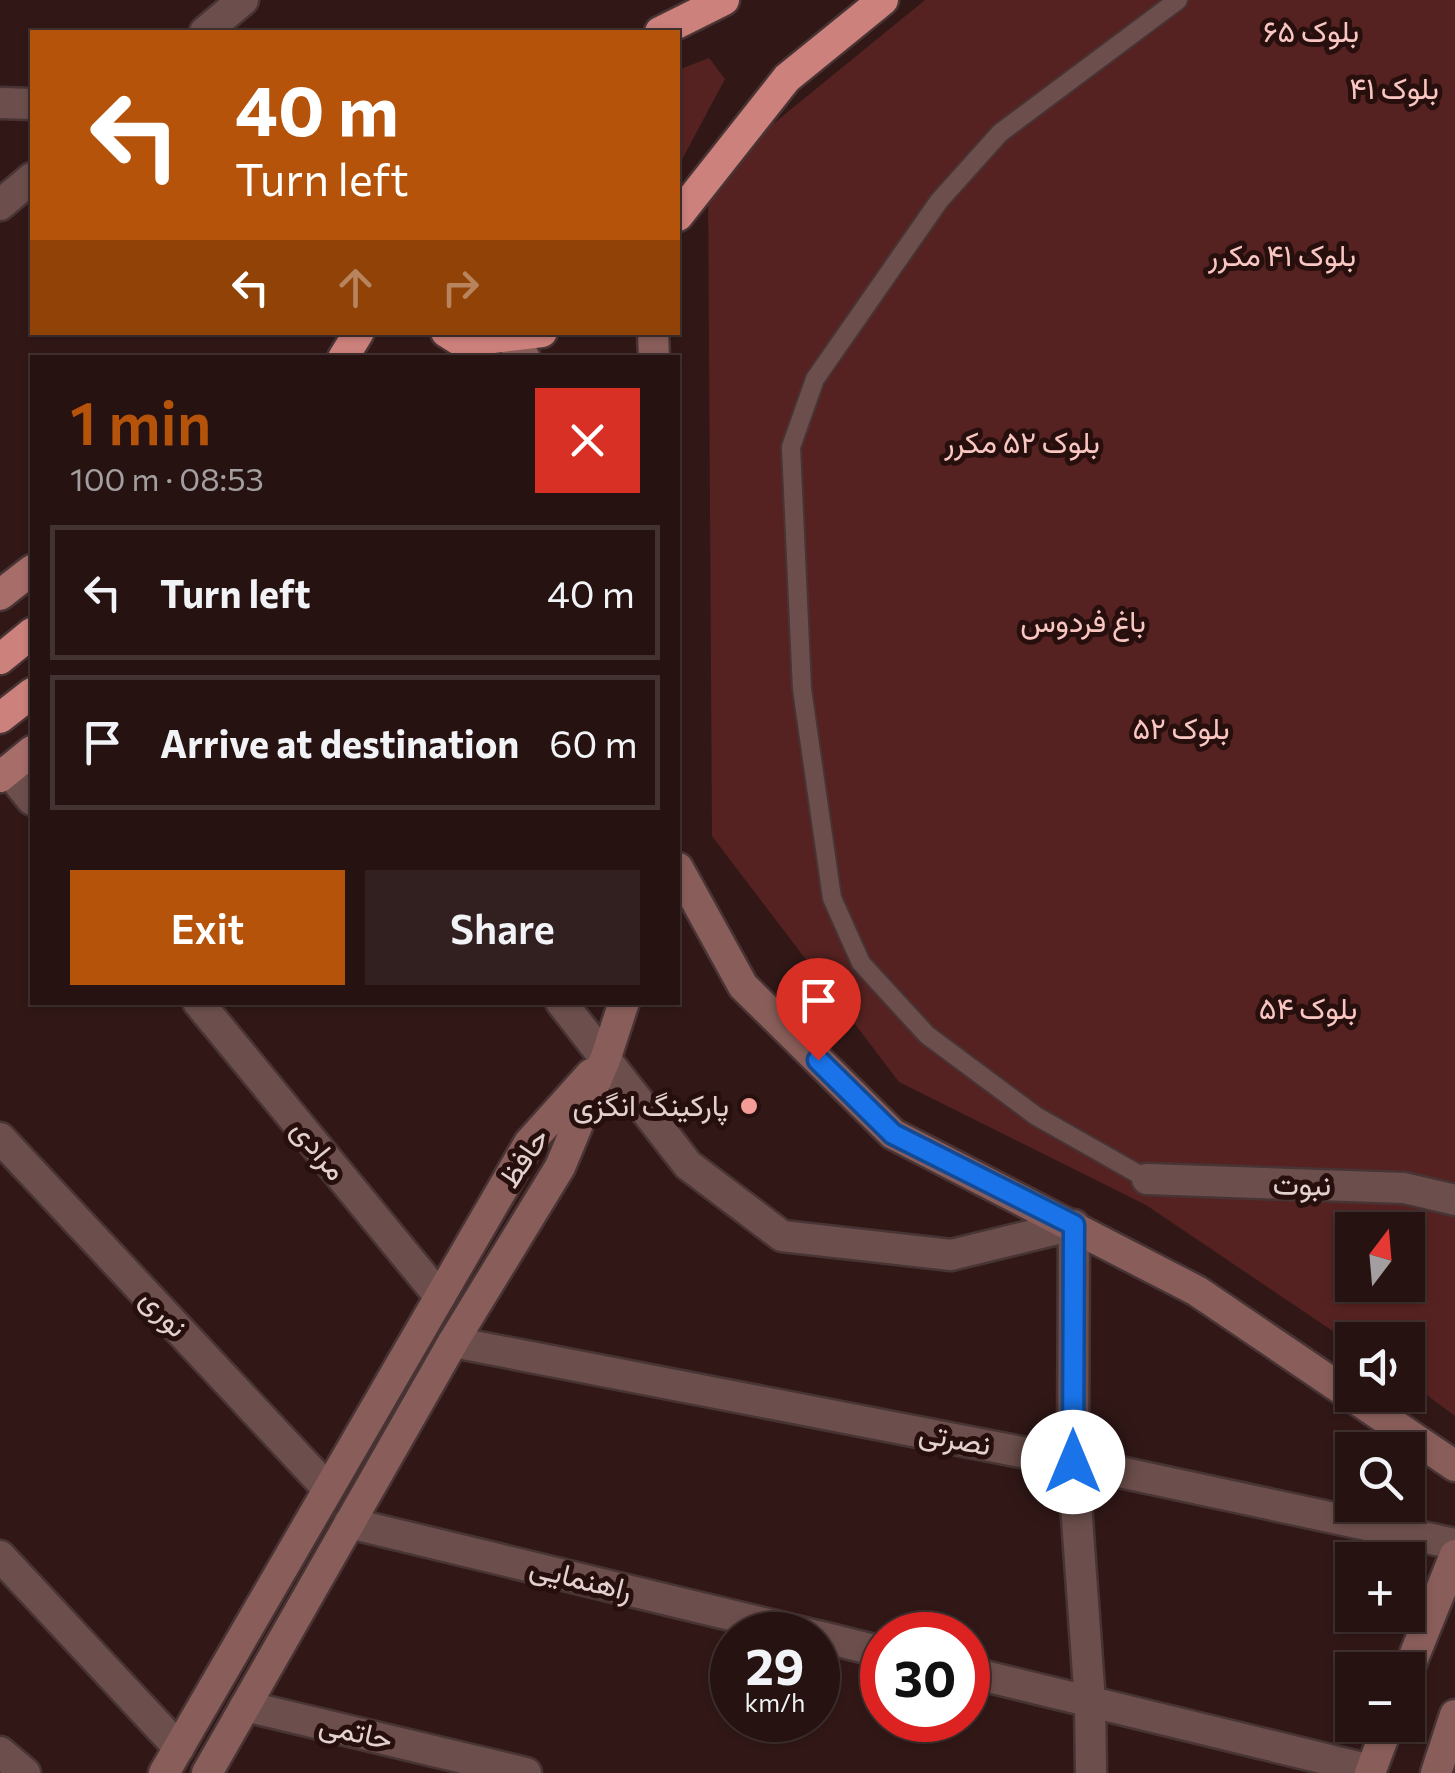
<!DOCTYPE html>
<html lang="en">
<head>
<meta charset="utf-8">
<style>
  :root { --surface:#251211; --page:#31201f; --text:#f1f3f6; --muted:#a39e9f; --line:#423231; --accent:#b45309 }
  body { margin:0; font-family:Commissioner,Vazirmatn,sans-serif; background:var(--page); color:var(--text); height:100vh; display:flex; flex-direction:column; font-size:38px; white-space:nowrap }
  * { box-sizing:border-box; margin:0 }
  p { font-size:32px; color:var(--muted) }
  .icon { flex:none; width:55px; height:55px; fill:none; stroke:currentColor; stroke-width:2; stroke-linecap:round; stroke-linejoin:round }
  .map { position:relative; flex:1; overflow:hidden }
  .drawer { position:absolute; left:30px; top:355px; width:650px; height:650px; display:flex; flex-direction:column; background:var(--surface); border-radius:0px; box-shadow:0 2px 8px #0004,0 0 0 2px var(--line) }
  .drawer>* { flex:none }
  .hud { position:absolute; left:30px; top:30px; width:650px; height:305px; border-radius:0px; box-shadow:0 2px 8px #0004,0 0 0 2px var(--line); background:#b45309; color:#fff; overflow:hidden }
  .needle { width:65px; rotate:16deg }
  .controls { position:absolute; left:1335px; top:1212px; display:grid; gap:20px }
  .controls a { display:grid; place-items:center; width:90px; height:90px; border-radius:0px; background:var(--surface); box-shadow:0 2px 8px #0004,0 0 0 2px var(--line); font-size:50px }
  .speed { position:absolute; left:710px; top:1612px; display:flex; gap:20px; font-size:50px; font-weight:700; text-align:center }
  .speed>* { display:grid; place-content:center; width:130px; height:130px; border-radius:50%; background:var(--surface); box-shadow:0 2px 8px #0004,0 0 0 2px var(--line); line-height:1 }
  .speed small { font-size:25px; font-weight:400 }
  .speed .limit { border:15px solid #d22; background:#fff; color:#111 }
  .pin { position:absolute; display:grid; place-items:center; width:85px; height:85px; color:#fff; margin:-102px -42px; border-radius:50% 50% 50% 0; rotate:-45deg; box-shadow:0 0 10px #0007 }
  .pin .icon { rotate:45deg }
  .me { position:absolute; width:110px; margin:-55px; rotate:0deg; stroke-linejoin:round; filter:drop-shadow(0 0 8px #0008) }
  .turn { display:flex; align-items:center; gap:35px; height:210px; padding:0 40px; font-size:45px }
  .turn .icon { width:130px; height:130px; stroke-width:2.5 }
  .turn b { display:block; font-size:70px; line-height:85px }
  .lanes { display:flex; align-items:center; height:95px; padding:0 40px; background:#0003; justify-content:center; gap:50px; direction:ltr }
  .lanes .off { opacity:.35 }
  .round { display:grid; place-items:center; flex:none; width:105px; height:105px; border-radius:0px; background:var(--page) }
  .summary { display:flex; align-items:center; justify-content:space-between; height:170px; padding:0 40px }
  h1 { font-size:60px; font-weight:600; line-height:75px; color:var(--accent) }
  .cta { display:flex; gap:20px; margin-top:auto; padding:20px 40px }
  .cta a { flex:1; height:115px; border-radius:0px; background:var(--accent); color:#fff; font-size:40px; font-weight:600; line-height:115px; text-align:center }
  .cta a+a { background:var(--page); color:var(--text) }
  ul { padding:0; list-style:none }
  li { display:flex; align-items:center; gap:30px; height:135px; margin:0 20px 15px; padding:0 20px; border:5px solid var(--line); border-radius:0px }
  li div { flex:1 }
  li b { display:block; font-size:38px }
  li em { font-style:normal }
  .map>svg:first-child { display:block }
  .green { fill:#552221; fill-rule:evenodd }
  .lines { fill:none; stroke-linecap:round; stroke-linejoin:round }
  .lane-casing { stroke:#483434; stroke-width:22 }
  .street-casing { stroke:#483434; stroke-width:35 }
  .secondary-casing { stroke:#483434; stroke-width:35 }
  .primary-casing { stroke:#483434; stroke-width:35 }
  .highway-casing { stroke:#483434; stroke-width:35 }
  .lane { stroke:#6c4f4c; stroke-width:18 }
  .street { stroke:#6c4f4c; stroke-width:30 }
  .secondary { stroke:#895e5a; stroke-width:30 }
  .primary { stroke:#a66d69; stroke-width:30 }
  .highway { stroke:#cd817c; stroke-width:30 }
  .route-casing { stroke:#114b97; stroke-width:25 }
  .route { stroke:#1a73e8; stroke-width:18 }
  .poi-dot { fill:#f59c96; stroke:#270f0e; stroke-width:4 }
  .labels { text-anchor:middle; stroke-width:10; stroke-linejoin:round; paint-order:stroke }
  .park-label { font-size:30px; fill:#f9c6c2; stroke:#270f0e }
  .poi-label { font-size:30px; fill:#e2d1cf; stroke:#270f0e; text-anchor:end }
  .street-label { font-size:30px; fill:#e2d1cf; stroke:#270f0e }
</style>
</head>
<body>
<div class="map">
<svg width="1455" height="1773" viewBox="0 0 1455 1773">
  <rect width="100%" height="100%" fill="#311817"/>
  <!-- green -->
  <g class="green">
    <path d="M925,0h530v1416l-47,-35v-41h-56v4l-206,-139 -247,-123 -187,-246 -4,-659zM1352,1230h56v55h-56z"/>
    <polygon points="709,58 725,79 678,167 678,70"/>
  </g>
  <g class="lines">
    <!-- lane casing -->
    <g class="lane-casing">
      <polyline id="lane" points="1147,1179 1036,1116 927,1035 861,963 832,898 802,689 791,447 815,379 939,201 1000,133 1178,0"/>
    </g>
    <!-- street casing -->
    <g class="street-casing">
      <g id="street">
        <polyline points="205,32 243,0"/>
        <polyline points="0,103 32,104"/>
        <polyline points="0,205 32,178"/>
        <polyline points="8,770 32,800"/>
        <polyline points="198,1002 440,1297"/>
        <polyline points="561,1002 688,1165 782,1236 951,1255 1074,1225 1073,1462 1090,1702 1091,1773"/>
        <polyline points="0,1138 328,1489"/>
        <polyline points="1147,1179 1404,1188 1455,1200"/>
        <polyline points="453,1342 1073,1462 1455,1544"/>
        <polyline points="349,1523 813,1635"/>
        <polyline points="0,1556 179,1748"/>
        <polyline points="818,1636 882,1652"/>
        <polyline points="968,1672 1371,1770"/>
        <polyline points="245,1706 526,1773"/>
        <polyline points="0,1752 25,1773"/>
      </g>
    </g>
    <!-- secondary casing -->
    <g class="secondary-casing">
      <g id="secondary">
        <polyline points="653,332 654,358"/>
        <polyline points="509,337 525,358"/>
        <polyline points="678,868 743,986 893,1134 1197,1291 1455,1466"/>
        <polyline points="1408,1671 1455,1555"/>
        <polyline points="164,1773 529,1143 591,1074"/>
        <polyline points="207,1773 453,1342 560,1167 606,1057 624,1002"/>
        <polyline points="1370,1773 1388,1725"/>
        <polyline points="1436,1773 1455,1715"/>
      </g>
    </g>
    <!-- primary casing -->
    <g class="primary-casing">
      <g id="primary">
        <polyline points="0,595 32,570"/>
        <polyline points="0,777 32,751"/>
      </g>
    </g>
    <!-- highway casing -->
    <g class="highway-casing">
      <g id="highway">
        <polyline points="660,32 724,0"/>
        <polyline points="678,216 787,78 883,0"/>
        <polyline points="446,332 462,342 542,332"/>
        <polyline points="343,358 359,332"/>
        <polyline points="0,659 32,633"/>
        <polyline points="0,718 32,693"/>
      </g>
    </g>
    <!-- lane -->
    <use href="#lane" class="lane"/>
    <!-- street -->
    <use href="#street" class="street"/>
    <!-- secondary -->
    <use href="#secondary" class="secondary"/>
    <!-- primary -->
    <use href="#primary" class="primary"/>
    <!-- highway -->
    <use href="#highway" class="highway"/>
  </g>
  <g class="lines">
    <!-- route casing -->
    <g class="route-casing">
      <polyline id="route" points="818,1060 893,1134 1074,1225 1073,1462"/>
    </g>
    <!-- route -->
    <use href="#route" class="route"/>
  </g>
  <!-- markers -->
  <circle class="poi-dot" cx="749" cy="1106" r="10"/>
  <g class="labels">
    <!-- park labels -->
    <g class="park-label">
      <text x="1311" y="42">بلوک ۶۵</text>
      <text x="1394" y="99">بلوک ۴۱</text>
      <text x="1282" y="266">بلوک ۴۱ مکرر</text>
      <text x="1022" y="453">بلوک ۵۲ مکرر</text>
      <text x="1083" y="632">باغ فردوس</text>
      <text x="1181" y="739">بلوک ۵۲</text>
      <text x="1308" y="1019">بلوک ۵۴</text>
    </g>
    <!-- poi labels -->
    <g class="poi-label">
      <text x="729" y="1116">پارکینگ انگزی</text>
    </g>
    <!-- street labels -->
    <g class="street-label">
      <text transform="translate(319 1150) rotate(51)" y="10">مرادی</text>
      <text transform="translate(524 1158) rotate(-56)" y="10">حافظ</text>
      <text transform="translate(1302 1185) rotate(1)" y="10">نبوت</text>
      <text transform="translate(164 1313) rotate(47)" y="10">نوری</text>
      <text transform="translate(955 1439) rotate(11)" y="10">نصرتی</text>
      <text transform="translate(581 1579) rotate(14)" y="10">راهنمایی</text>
      <text transform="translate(356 1732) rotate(13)" y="10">حاتمی</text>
    </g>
  </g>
</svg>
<div class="controls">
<a><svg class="needle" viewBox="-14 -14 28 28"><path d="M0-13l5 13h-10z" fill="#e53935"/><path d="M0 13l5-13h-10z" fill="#a39e9f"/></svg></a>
<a><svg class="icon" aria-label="sound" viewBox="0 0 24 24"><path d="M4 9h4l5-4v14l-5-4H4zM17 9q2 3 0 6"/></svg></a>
<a><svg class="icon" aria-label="search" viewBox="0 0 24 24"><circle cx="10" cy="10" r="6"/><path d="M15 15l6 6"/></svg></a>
<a>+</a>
<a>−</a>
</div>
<div class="speed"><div>29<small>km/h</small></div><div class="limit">30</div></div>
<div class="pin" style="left:818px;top:1060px;background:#d93025"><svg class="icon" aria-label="arrive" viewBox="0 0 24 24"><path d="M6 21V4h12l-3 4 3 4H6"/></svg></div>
<svg class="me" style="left:1073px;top:1462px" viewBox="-20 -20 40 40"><circle r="19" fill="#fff"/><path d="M0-13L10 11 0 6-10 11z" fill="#1a73e8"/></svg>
<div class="hud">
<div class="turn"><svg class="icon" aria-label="left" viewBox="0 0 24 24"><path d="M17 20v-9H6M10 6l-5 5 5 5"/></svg><div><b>40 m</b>Turn left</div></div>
<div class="lanes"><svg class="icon" aria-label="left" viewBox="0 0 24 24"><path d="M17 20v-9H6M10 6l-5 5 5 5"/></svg><svg class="icon off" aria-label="ahead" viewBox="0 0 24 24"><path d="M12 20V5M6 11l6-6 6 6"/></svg><svg class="icon off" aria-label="right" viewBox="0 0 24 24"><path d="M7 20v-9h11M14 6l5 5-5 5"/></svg></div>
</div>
<section class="drawer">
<div class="summary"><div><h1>1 min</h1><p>100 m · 08:53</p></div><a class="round" style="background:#d93025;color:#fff"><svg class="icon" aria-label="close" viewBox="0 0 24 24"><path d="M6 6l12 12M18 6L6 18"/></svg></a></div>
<ul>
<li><svg class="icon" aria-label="left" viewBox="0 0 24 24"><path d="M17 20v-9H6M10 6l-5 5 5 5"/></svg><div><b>Turn left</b></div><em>40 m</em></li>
<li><svg class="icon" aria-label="arrive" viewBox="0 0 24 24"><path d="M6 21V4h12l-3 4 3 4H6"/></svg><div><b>Arrive at destination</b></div><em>60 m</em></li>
</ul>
<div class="cta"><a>Exit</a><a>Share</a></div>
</section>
</div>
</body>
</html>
